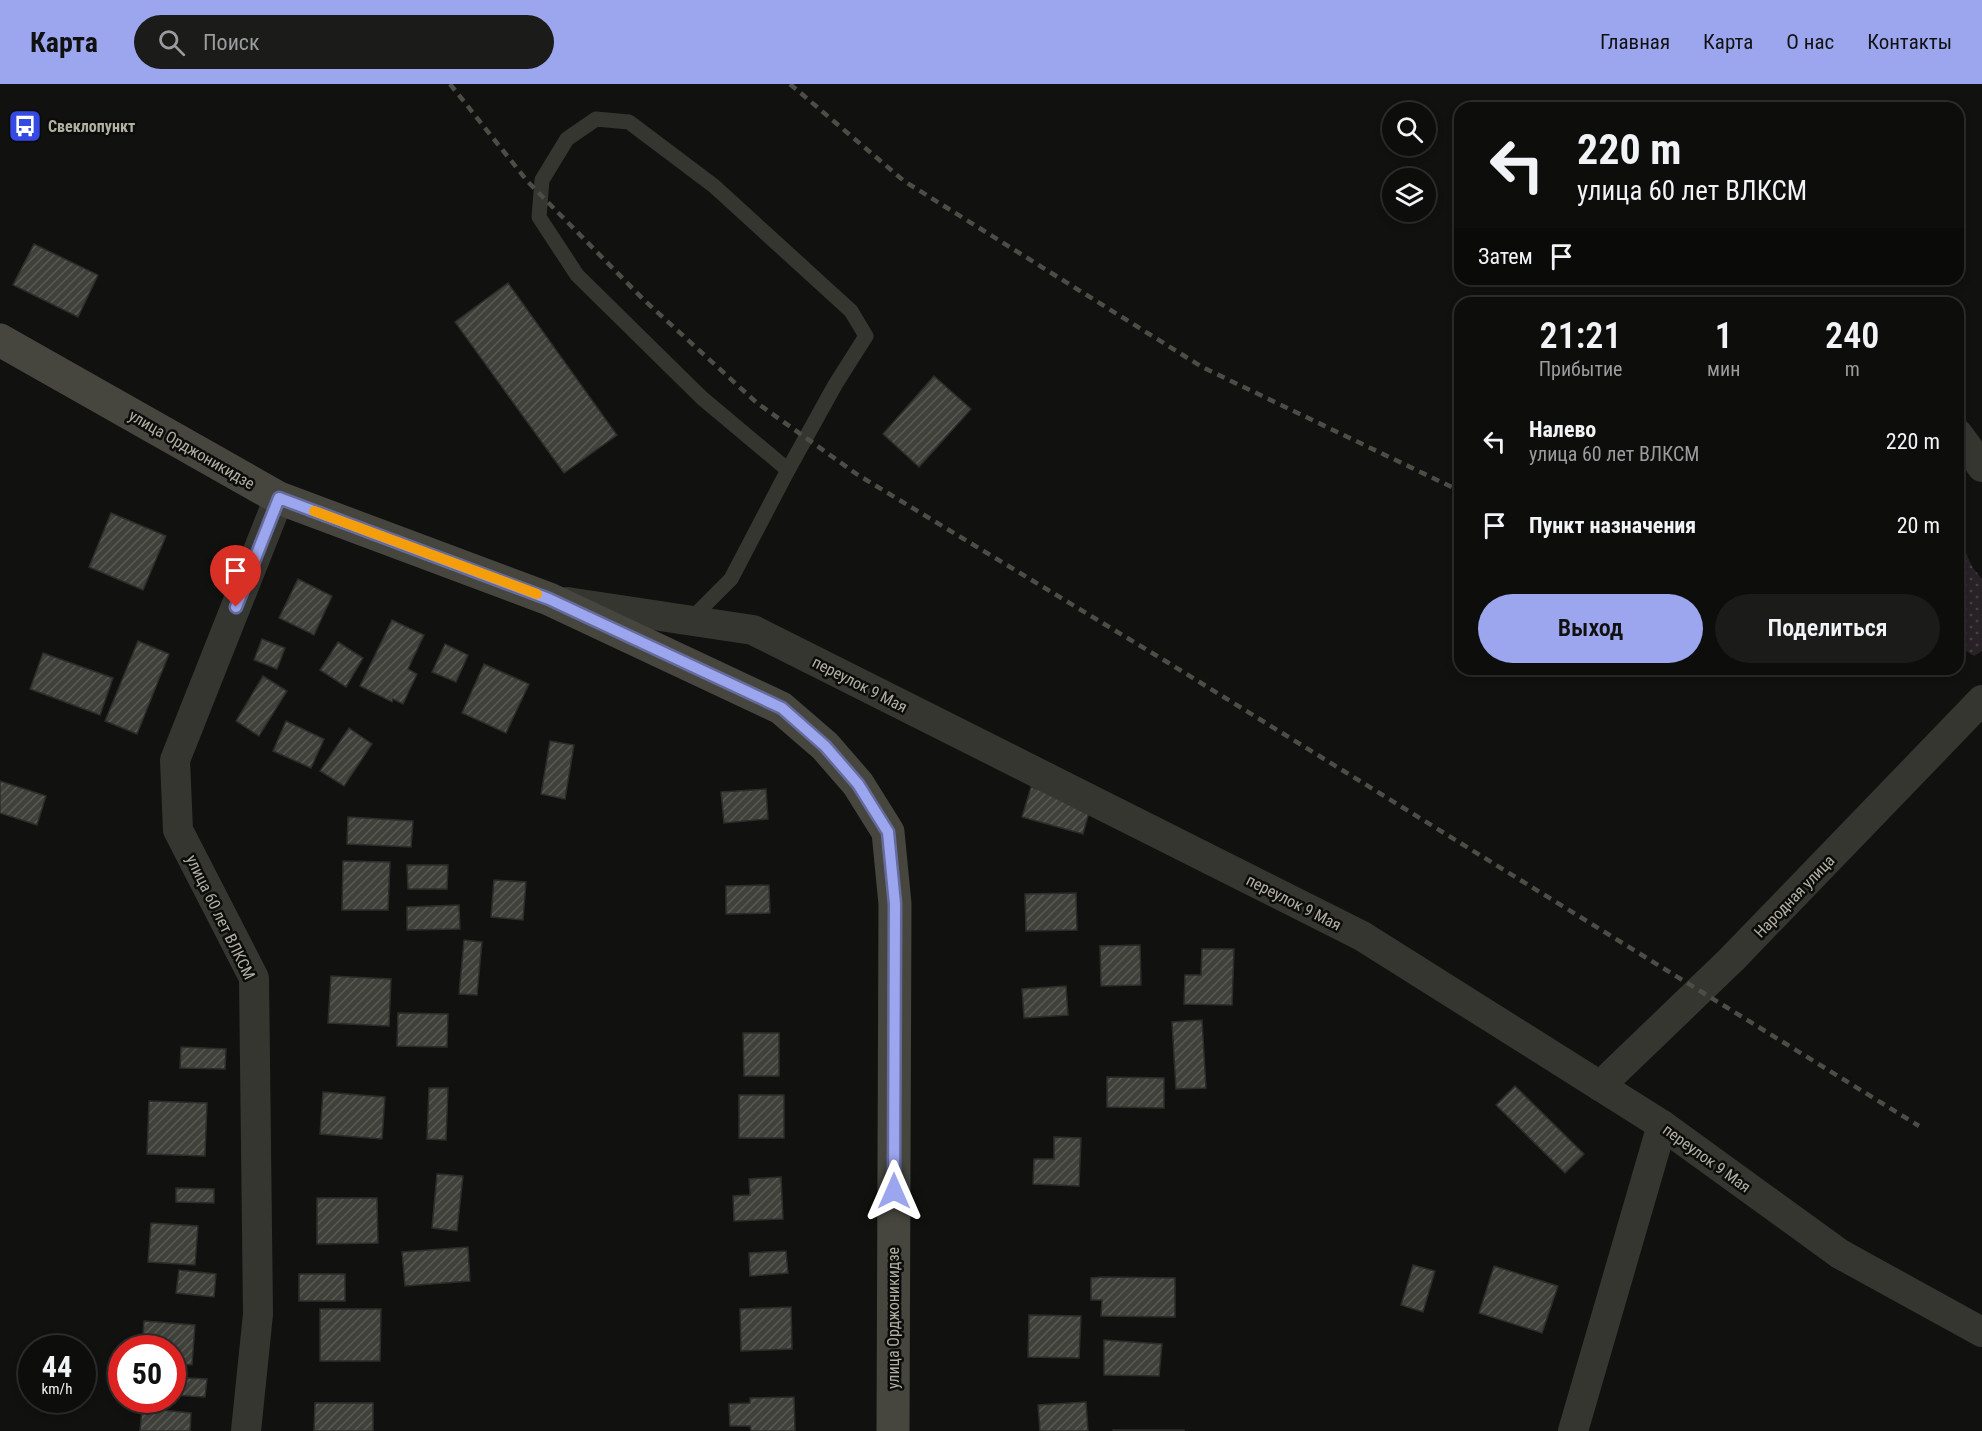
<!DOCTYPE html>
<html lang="ru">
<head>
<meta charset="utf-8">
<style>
  :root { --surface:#0d0d0c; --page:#1b1b1a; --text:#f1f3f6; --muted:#9a9c9d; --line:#2d2d2d; --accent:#9ca6ee }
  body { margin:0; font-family:"Roboto Condensed",sans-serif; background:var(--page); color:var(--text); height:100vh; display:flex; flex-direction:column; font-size:22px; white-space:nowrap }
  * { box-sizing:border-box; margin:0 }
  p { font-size:20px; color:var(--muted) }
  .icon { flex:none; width:33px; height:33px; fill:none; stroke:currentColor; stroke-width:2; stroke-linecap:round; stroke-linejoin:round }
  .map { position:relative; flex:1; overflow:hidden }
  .sheet { position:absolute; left:1454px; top:213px; width:510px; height:378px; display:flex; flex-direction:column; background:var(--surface); border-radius:18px; box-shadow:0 3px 9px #0003,0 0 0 2px var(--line) }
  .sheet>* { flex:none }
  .hud { position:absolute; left:1454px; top:18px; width:510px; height:183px; border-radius:18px; box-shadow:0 3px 9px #0003,0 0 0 2px var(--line); background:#0d0d0c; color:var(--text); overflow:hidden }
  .controls { position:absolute; left:1382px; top:18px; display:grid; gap:12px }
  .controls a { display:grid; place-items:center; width:54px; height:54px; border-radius:50%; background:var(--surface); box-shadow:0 3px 9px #0003,0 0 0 2px var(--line); font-size:30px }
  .speed { position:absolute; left:18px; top:1251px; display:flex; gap:12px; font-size:30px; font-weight:700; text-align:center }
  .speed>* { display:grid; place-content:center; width:78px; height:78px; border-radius:50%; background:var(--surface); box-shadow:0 3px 9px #0003,0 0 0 2px var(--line); line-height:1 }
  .speed small { font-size:15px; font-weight:400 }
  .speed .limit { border:9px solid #d22; background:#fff; color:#111 }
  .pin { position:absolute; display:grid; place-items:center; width:51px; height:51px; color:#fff; margin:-62px -26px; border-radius:50% 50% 50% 0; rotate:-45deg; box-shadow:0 0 6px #0007 }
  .pin .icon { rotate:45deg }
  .me { position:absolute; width:66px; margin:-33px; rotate:0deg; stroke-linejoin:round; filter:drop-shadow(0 0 4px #0008) }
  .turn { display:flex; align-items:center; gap:21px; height:126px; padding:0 24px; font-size:27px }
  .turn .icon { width:78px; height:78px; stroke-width:2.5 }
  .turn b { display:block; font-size:42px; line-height:51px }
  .then { display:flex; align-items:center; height:57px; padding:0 24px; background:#0003; gap:12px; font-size:22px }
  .eta { display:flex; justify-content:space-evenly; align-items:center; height:102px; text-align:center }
  .eta b { font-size:36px; font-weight:600; line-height:42px }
  .primary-button { display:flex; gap:12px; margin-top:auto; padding:12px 24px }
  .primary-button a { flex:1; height:69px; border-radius:36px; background:var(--accent); color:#111; font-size:24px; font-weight:600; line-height:69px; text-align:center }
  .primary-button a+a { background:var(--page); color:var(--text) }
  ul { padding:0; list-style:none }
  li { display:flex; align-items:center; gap:18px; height:84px; padding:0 24px }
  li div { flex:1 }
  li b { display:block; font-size:22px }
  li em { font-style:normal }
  header { display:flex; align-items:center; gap:36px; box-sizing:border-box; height:84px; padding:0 30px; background:var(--accent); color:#111 }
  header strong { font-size:28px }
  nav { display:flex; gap:33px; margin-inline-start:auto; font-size:21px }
  .search { width:420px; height:54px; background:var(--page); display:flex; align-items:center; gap:15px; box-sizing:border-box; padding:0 21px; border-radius:33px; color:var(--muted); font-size:22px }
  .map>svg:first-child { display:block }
  .grass { fill:url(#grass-dots) }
  .building { fill:url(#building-hatch); stroke:#2c2d2a; stroke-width:1.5 }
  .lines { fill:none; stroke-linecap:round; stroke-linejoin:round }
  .lane { stroke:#363631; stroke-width:15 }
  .street { stroke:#363631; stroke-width:30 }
  .secondary { stroke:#46463f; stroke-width:33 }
  .rail { stroke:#4d4d46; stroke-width:4.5; stroke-dasharray:8 6; stroke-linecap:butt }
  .route-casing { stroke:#656c9b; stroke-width:15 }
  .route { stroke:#9ca6ee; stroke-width:10 }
  .slow { stroke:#f59e0b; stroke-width:10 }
  .labels { text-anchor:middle; stroke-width:5; stroke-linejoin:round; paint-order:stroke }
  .poi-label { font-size:16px; font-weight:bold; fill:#b1b0a2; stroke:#0c0c0b; text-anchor:start }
  .street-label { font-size:16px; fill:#b1b0a2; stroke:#0c0c0b }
</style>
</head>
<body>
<header>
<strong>Карта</strong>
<div class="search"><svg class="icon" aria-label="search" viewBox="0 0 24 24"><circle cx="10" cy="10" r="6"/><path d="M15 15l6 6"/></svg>Поиск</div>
<nav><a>Главная</a><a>Карта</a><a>О нас</a><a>Контакты</a></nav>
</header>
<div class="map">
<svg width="1982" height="1347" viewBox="0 0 1982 1347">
  <defs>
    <pattern id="grass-dots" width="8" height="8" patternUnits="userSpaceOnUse" patternTransform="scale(1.5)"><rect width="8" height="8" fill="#282126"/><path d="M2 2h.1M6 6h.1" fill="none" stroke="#453f42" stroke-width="1.8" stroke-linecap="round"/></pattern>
    <pattern id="building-hatch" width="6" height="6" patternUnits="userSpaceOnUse" patternTransform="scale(1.5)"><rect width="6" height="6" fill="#41413c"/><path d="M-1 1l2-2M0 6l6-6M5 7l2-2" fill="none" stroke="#5a5a55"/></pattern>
  </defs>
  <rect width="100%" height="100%" fill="#111110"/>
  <!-- grass -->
  <polygon class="grass" points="1958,452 1973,484 1982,495 1982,567 1974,572 1958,562"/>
  <!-- building -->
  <g class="building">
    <polygon points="34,160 98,191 78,233 13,201"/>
    <polygon points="508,199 617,351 564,389 455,238"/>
    <polygon points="934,292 971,325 919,383 883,350"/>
    <polygon points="111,429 166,452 143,506 89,483"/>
    <polygon points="298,495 332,512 314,551 279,534"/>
    <polygon points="392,536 424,551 408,585 417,590 403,620 393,615 392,618 360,602"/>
    <polygon points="262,555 285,564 277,585 254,576"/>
    <polygon points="138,557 169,570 137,650 105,637"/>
    <polygon points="338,558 363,574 346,603 320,586"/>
    <polygon points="445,560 468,571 456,598 432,588"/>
    <polygon points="43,569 113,594 100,631 30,605"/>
    <polygon points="484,580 529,600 506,649 462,629"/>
    <polygon points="263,592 287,607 259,652 236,637"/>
    <polygon points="286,637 324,655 311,684 273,667"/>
    <polygon points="349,644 372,660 344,702 320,687"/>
    <polygon points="550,657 574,661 565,715 541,710"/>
    <polygon points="0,697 46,712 37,741 0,729"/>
    <polygon points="1031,703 1091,721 1083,750 1022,733"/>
    <polygon points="766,705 768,735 724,739 721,708"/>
    <polygon points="348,733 413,737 411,763 347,760"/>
    <polygon points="343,777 390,778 388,826 342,826"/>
    <polygon points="407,781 448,781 447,805 408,805"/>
    <polygon points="494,796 526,798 523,836 491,833"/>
    <polygon points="769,801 770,829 726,830 726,802"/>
    <polygon points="1076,809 1077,846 1026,847 1025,810"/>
    <polygon points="459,821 460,845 407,846 407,823"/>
    <polygon points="464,856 482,858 477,911 459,910"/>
    <polygon points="1140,861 1141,901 1101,902 1100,862"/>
    <polygon points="1202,865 1234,865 1232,921 1184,920 1185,891 1201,891"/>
    <polygon points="331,892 391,895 389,942 328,939"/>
    <polygon points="1066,902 1068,931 1024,934 1022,905"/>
    <polygon points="398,929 448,930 447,963 397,962"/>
    <polygon points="1202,936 1206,1004 1176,1005 1172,938"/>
    <polygon points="743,949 779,949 779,992 744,992"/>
    <polygon points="181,963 226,965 225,985 180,984"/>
    <polygon points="1107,993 1164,994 1164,1024 1107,1023"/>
    <polygon points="1515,1002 1584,1070 1565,1089 1496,1021"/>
    <polygon points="429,1004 448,1004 446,1056 427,1055"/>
    <polygon points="323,1008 385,1013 382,1055 320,1050"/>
    <rect x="739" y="1011" width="45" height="43"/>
    <polygon points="149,1017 207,1019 205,1072 147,1070"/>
    <polygon points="1054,1053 1081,1054 1079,1102 1033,1100 1034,1075 1054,1075"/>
    <polygon points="437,1090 463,1092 457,1147 432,1144"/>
    <polygon points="781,1093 783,1135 734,1137 733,1112 750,1111 749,1095"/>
    <polygon points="176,1104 214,1105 214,1119 176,1118"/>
    <polygon points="317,1114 377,1114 378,1159 317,1160"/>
    <polygon points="151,1139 198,1142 195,1181 148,1178"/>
    <polygon points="468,1163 470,1197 405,1202 402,1168"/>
    <polygon points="786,1167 788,1189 750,1192 749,1169"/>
    <polygon points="1413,1181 1435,1187 1423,1228 1401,1221"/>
    <polygon points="1494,1182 1558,1202 1542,1249 1479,1229"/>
    <polygon points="179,1186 216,1190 214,1213 176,1209"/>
    <rect x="299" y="1190" width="46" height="27"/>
    <polygon points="1102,1193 1175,1194 1175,1233 1101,1232 1102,1216 1091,1216 1091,1194"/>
    <polygon points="791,1223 792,1265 741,1267 740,1225"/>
    <polygon points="320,1225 381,1225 380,1277 320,1277"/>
    <polygon points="1029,1231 1081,1232 1079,1274 1028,1273"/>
    <polygon points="144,1237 195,1241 192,1281 172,1279 172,1264 142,1264"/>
    <polygon points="1104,1256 1162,1260 1159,1292 1104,1291"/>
    <polygon points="172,1293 207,1295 205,1313 172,1311"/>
    <polygon points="794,1313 795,1347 751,1347 750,1342 730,1342 729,1320 750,1319 750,1314"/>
    <polygon points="1086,1318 1088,1347 1040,1347 1038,1321"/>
    <polygon points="315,1319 373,1319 373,1347 314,1347"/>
    <polygon points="142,1324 191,1329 190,1347 140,1347"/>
    <rect x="1113" y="1346" width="71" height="1"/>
  </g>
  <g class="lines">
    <!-- lane -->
    <polyline class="lane" points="690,536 731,495 788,386 835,301 866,252 851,227 714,102 629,38 596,35 567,55 542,96 539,133 577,191 702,314 788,386"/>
    <!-- street -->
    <g class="street">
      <polyline points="1958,350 1982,383"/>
      <polyline points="567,518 753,546 1362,852 1662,1041 1840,1170 1982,1248"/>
      <polyline points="1600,1002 1732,875 1982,616"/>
      <polyline points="246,1347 258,1230 254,894 178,746 175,676 279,414"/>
      <polyline points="1573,1347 1662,1041"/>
    </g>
    <!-- secondary -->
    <polyline class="secondary" points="0,256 279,414 549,515 781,624 825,662 858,700 888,748 895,820 893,1347"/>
    <!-- rail -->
    <g class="rail">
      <polyline points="450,0 528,98 644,216 757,319 858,391 1167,578 1919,1042"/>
      <polyline points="790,0 904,97 1202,283 1460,407"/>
    </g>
  </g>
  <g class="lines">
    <!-- route casing -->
    <g class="route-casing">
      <polyline id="route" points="236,523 279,414 549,515 782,624 825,662 858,700 888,748 895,820 894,1107"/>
    </g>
    <!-- route -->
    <use href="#route" class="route"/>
    <!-- slow -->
    <polyline class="slow" points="314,427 537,510"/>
  </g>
  <!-- icons -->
  <defs>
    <g id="bus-square" transform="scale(1.725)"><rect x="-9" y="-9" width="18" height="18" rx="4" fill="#3549e4" stroke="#0c0c0b"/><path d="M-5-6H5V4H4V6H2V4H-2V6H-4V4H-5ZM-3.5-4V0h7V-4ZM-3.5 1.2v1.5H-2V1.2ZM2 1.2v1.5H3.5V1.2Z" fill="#fff"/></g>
  </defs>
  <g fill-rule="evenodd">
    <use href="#bus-square" x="25" y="42"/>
  </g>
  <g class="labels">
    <!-- poi labels -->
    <g class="poi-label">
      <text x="48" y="48">Свеклопункт</text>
    </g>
    <!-- street labels -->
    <g class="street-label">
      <text transform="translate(192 365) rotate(30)" y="6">улица Орджоникидзе</text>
      <text transform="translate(860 600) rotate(27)" y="6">переулок 9 Мая</text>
      <text transform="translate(1794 812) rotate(-46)" y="6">Народная улица</text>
      <text transform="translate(1294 818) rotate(27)" y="6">переулок 9 Мая</text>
      <text transform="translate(221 833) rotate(64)" y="6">улица 60 лет ВЛКСМ</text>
      <text transform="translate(1707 1074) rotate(36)" y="6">переулок 9 Мая</text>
      <text transform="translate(893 1234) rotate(-90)" y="6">улица Орджоникидзе</text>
    </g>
  </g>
</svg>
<div class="controls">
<a><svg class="icon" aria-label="search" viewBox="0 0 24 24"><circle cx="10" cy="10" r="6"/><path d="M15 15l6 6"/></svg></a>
<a><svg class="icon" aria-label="layers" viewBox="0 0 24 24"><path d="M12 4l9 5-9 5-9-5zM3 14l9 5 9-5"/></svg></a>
</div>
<div class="speed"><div>44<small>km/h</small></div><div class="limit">50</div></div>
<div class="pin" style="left:236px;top:523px;background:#d93025"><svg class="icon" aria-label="arrive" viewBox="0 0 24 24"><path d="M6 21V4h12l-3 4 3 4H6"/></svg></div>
<svg class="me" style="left:894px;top:1107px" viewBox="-20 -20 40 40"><path d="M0-17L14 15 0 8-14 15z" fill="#9ca6ee" stroke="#fff" stroke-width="4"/></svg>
<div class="hud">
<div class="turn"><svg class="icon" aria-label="left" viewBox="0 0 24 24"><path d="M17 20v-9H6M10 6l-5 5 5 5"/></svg><div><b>220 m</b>улица 60 лет ВЛКСМ</div></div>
<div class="then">Затем<svg class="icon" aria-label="arrive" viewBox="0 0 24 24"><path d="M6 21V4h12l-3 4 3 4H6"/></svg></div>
</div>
<section class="sheet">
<div class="eta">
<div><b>21:21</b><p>Прибытие</p></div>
<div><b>1</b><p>мин</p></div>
<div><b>240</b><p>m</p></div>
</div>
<ul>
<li><svg class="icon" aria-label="left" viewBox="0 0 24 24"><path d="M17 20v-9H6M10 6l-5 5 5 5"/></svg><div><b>Налево</b><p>улица 60 лет ВЛКСМ</p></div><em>220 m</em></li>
<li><svg class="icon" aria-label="arrive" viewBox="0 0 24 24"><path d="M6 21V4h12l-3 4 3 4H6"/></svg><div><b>Пункт назначения</b></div><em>20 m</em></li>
</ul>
<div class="primary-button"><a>Выход</a><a>Поделиться</a></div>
</section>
</div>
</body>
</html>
